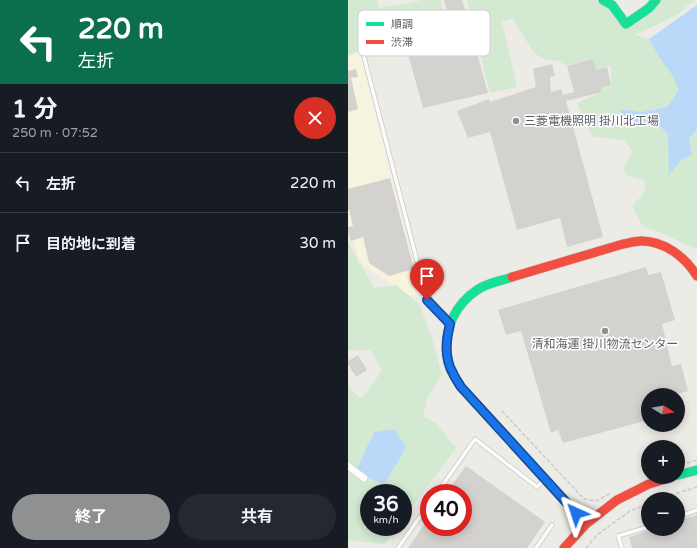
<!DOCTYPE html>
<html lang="ja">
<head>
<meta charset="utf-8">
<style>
  :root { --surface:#171b24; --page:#242831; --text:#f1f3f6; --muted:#9ea1a6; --line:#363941; --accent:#8e9092 }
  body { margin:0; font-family:"Varela Round","Noto Sans JP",sans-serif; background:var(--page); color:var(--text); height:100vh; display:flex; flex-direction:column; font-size:15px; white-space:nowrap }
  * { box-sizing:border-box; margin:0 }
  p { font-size:13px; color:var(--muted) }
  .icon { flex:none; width:22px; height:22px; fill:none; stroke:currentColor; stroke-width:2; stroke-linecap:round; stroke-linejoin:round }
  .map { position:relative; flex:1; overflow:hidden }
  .sheet { display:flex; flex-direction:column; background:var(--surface); width:348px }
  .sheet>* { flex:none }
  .top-card { background:#0b6e4f; color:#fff; overflow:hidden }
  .needle { width:26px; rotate:101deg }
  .controls { position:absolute; left:293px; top:388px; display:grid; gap:8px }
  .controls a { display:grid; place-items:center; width:44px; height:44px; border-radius:50%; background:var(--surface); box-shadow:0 2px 10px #0003; font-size:20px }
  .speed { position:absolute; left:12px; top:484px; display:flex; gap:8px; font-size:20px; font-weight:700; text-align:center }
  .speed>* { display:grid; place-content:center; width:52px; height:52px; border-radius:50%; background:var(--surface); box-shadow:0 2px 10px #0003; line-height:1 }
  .speed small { font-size:10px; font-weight:400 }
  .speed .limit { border:6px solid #d22; background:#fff; color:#111 }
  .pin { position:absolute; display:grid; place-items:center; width:34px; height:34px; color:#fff; margin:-41px -17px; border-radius:50% 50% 50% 0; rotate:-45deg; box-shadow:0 0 4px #0007 }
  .pin .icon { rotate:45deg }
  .me { position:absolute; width:44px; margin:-22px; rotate:318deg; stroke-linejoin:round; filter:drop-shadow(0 0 3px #0008) }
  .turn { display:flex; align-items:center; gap:14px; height:84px; padding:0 12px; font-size:18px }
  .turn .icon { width:52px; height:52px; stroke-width:2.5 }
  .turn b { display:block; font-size:28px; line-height:34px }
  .round { display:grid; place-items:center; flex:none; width:42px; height:42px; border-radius:21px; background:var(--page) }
  .summary { display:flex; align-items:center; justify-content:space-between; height:68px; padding:0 12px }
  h1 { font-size:24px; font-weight:700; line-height:30px }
  .button { display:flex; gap:8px; margin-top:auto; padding:8px 12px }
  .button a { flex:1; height:46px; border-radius:24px; background:var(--accent); color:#fff; font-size:16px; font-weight:700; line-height:46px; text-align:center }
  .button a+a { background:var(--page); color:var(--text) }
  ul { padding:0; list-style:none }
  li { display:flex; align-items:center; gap:12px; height:60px; padding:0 12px; border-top:1px solid var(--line) }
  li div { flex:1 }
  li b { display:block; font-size:15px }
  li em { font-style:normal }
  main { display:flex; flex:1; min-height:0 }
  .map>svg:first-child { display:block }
  .commercial { fill:#f6f3df }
  .green { fill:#d3e9d2; fill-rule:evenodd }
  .water { fill:#bad8f8 }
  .building { fill:#d3d2cf }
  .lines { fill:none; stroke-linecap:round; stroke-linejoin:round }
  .lane-casing { stroke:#c8c8c7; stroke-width:5 }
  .street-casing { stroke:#c8c8c7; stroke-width:8 }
  .fast-casing { stroke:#c8c9c8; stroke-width:10 }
  .jam-casing { stroke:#c8c9c8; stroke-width:10 }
  .path { stroke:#c8ccca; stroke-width:1.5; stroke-dasharray:4 2; stroke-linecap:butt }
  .lane { stroke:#fcfcfb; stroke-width:3.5 }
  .street { stroke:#fcfcfb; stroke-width:7 }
  .fast { stroke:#16e098; stroke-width:9 }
  .jam { stroke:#f24e42; stroke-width:9 }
  .route-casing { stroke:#114b97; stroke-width:10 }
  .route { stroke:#1a73e8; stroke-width:7 }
  .poi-dot { fill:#8e9092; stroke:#fff; stroke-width:1.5 }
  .labels { text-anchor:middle; stroke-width:3; stroke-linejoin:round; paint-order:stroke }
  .poi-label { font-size:12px; fill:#5b5f65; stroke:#fff; text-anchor:start }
  .key { fill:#fff; stroke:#cecfd1; stroke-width:1 }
  .key-label { font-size:11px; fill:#5b5f65 }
</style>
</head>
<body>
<main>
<section class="sheet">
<div class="top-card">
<div class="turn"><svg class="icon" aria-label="left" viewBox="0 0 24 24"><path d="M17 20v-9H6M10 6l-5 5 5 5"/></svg><div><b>220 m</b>左折</div></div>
</div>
<div class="summary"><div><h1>1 分</h1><p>250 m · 07:52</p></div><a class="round" style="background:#d93025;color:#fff"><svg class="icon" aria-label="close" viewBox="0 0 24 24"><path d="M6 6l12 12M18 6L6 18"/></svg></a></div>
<ul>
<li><svg class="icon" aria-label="left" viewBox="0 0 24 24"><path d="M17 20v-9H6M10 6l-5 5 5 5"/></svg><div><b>左折</b></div><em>220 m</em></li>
<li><svg class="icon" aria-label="arrive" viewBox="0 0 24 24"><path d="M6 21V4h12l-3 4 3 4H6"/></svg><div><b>目的地に到着</b></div><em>30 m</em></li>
</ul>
<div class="button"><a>終了</a><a>共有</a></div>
</section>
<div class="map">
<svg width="349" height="548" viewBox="0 0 349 548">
  <rect width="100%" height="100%" fill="#ecebe6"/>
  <!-- commercial -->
  <polygon class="commercial" points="12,51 73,294 60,296 12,263 2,229 0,229 0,57"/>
  <!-- green -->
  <g class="green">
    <polygon points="0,0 29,0 31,8 62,3 74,0 92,0 100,27 12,50 0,55"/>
    <polygon points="119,0 247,0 265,7 276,29 281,28 312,0 348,0 340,5 331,14 287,35 301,39 311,57 326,76 331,90 319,107 293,112 273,109 272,118 309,124 320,134 331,162 344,154 341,139 349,131 349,249 306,230 298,228 294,225 284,206 297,192 296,180 279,176 275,168 285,152 276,140 245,137 229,103 254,92 254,88 263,86 263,65 248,70 245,59 218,65 212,62 212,60 211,61 199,60 186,53 165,19 154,22 169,87 142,93"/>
    <path d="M0,242l26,46 22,-3 23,19 12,31 11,40 -14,21 -5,20 14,8 19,24 -53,71v-26h-34v34h28l-13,17 -36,-4v-76l8,4 -5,-5 -3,-1v-76l11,11h4l16,-22 2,-7 -11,-18h-22zM26,429v3l20,-3 12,18 -5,10 -17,27 -27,-15z"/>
  </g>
  <!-- water -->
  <g class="water">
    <polygon points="349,5 349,130 341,139 344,154 331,162 321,175 320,134 309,124 293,121 283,126 272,118 273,109 293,112 319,107 331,90 325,76 311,57 301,39"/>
    <polygon points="46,429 58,447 53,457 36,484 21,478 9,469 19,446 26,432"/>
  </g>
  <!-- building -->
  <g class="building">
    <polygon points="96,0 114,0 140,93 75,108 57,43 104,30"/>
    <polygon points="245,59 248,70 259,67 263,85 253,88 254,92 218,101 255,237 219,247 212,218 169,230 142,132 120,138 109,111 141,99 142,102 188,87 185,69 204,64 207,76 202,77 203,92 213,89 215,95 226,92 219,66"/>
    <polygon points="8,69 10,77 3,78 10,109 0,112 0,71"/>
    <polygon points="42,178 66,269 41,276 21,263 15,237 3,241 0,232 0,227 5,226 1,209 0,209 0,189"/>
    <polygon points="298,267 300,275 313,272 327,320 314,324 324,366 333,364 340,391 325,395 300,395 300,420 215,443 210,430 203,433 173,331 158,335 150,310"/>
    <polygon points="10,355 19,370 8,377 0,364 0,361"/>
    <polygon points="118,466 197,522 179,548 60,548 81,518 81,527 115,527 115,493 98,493"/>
    <polygon points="349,515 349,548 284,548 281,537 306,529 330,529 330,521"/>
  </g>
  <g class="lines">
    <!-- lane casing -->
    <g class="lane-casing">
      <g id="lane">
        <polyline points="15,53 79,299 101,323"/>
        <polyline points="89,493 127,439 189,487 196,480"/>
        <polyline points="330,517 349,510"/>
        <polyline points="50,548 81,504"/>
        <polyline points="188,548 204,525"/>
        <polyline points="274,548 270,536 300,527"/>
      </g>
    </g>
    <!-- street casing -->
    <g class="street-casing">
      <polyline id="street" points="0,466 16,478"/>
    </g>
    <!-- fast casing -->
    <g class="fast-casing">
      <g id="fast">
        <polyline points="255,0 264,5 278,24 301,8 308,0"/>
        <path d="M164,277c-11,4 -25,6 -35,13 -21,14 -33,38 -30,63 1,6 2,13 4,18 3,6 7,11 10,16l125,137"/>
        <polyline points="330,475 349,470"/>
      </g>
    </g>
    <!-- jam casing -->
    <g class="jam-casing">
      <g id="jam">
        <path d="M164,277l111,-33c6,-1 12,-3 18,-3 24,0 44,16 56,35"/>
        <polyline points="216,548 238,524 269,500 301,484 324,477"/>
      </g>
    </g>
    <!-- path -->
    <g class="path">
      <polyline points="154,411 236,499 248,501 263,493"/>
      <polyline points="339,463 349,460"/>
      <polyline points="311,499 349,487"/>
      <polyline points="238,548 249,535 282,511 300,504"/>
    </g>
    <!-- lane -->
    <use href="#lane" class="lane"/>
    <!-- street -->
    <use href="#street" class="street"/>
    <!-- fast -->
    <use href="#fast" class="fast"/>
    <!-- jam -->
    <use href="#jam" class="jam"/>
  </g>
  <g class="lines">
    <!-- route casing -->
    <g class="route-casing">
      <path id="route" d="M79,300l23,24c-4,17 -6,34 3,49 2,5 5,9 8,14l115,126"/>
    </g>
    <!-- route -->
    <use href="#route" class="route"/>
  </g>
  <!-- markers -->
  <g class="poi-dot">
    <circle cx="168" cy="121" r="4"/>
    <circle cx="257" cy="331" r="4"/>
  </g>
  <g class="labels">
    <!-- poi labels -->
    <g class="poi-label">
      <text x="176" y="125">三菱電機照明 掛川北工場</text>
      <text x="257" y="348" text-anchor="middle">清和海運 掛川物流センター</text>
    </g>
  </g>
  <!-- legend -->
  <rect x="10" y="10" width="132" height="46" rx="6" class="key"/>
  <rect x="18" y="22" width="18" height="4" fill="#16e098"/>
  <rect x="18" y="40" width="18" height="4" fill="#f24e42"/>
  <g class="key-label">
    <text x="43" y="28">順調</text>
    <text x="43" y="46">渋滞</text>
  </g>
</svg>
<div class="controls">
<a><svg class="needle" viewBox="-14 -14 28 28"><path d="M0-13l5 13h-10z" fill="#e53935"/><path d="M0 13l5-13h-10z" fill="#9ea1a6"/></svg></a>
<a>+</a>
<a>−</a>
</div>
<div class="speed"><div>36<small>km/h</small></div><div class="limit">40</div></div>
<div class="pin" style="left:79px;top:300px;background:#d93025"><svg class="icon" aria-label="arrive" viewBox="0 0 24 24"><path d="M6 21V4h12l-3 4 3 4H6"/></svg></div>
<svg class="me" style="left:228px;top:513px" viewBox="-20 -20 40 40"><path d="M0-17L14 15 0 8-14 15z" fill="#1a73e8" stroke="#fff" stroke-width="4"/></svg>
</div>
</main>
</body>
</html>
